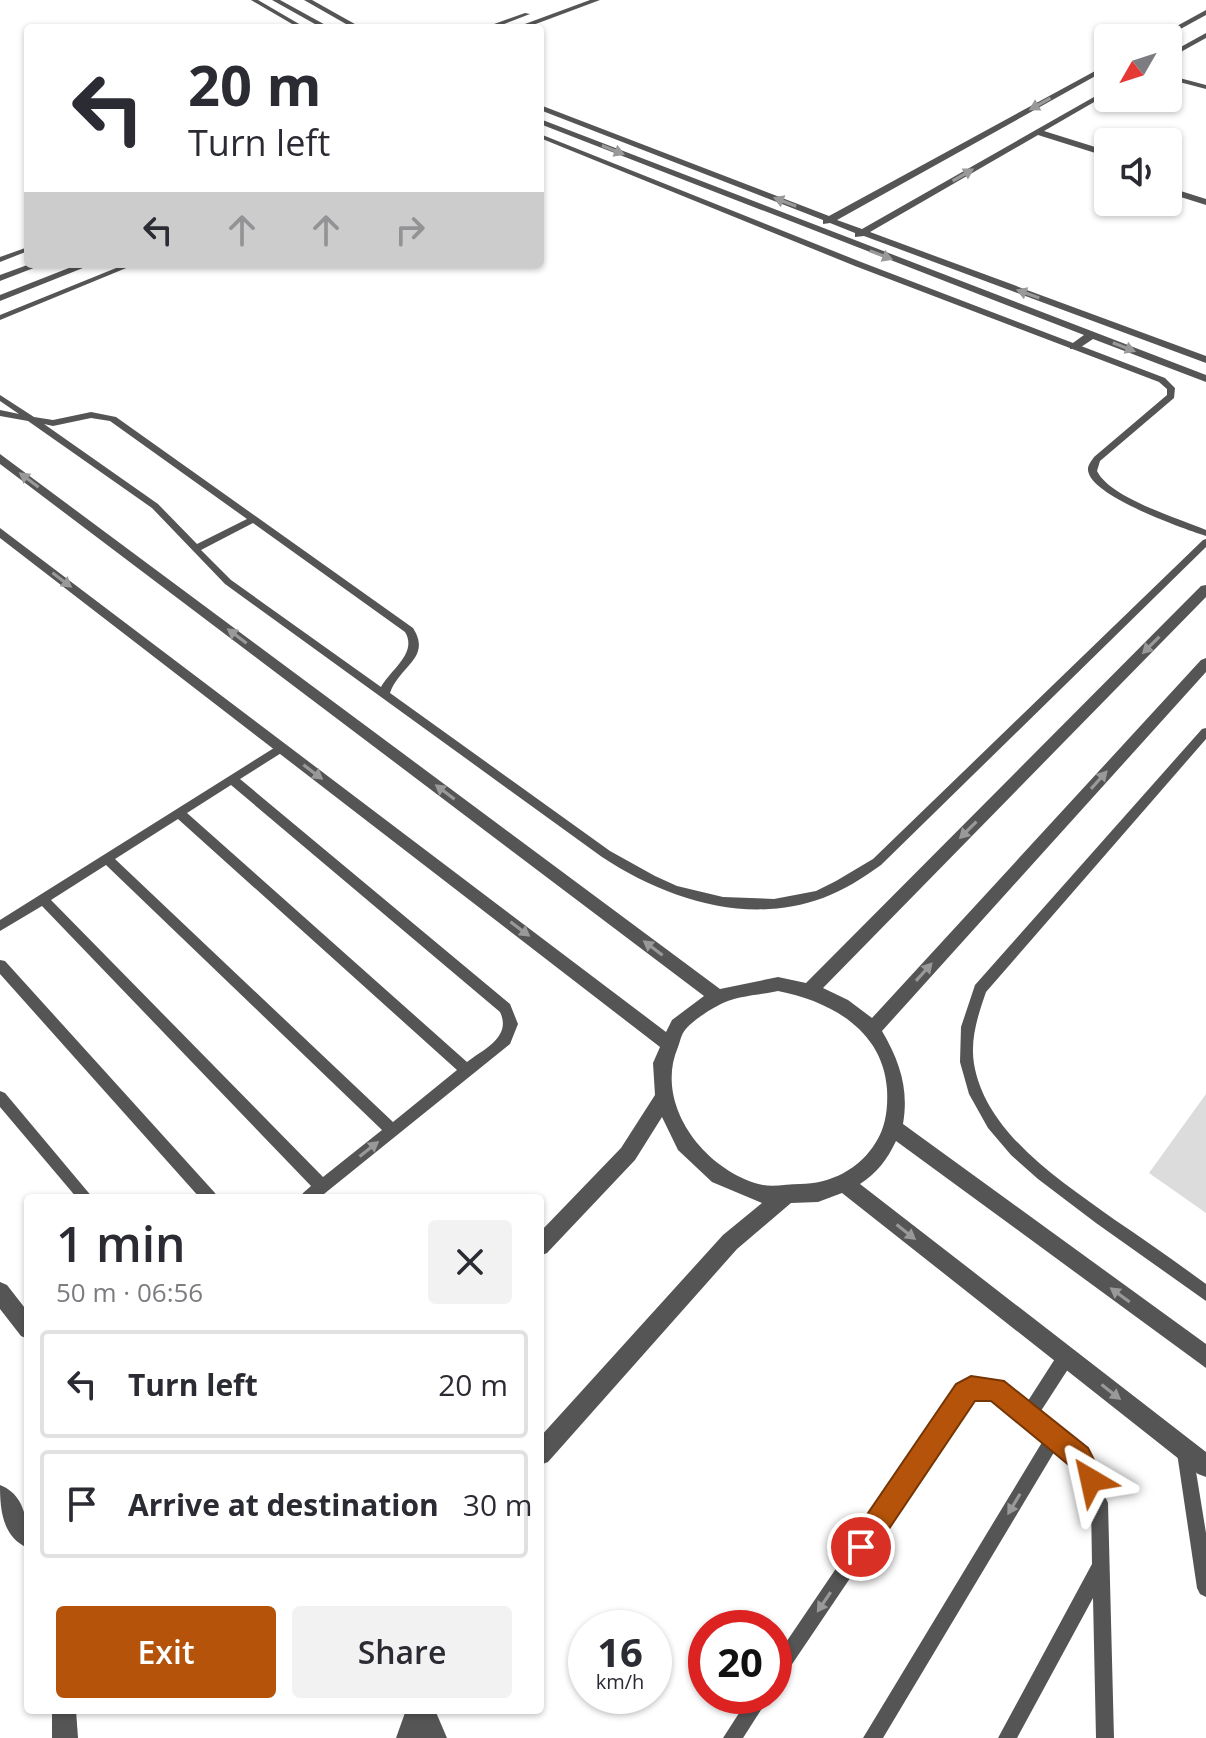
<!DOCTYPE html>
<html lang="en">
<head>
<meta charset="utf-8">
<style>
  :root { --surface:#fff; --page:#f2f2f3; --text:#2b2b33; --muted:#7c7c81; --line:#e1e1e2; --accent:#b45309 }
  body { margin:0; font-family:"Open Sans",sans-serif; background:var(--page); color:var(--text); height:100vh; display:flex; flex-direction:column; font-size:30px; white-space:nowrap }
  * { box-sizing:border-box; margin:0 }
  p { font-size:26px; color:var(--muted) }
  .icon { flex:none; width:44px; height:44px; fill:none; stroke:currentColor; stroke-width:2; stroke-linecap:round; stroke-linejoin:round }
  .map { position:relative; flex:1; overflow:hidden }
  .sheet { position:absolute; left:24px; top:1194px; width:520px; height:520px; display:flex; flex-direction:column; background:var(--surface); border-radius:8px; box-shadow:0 2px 6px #0004 }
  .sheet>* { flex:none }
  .top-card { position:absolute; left:24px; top:24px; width:520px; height:244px; border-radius:8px; box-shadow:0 2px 6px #0004; background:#fff; color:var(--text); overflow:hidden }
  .needle { width:52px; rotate:231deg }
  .buttons { position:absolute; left:1094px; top:24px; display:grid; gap:16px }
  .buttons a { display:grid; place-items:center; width:88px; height:88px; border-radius:8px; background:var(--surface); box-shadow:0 2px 6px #0004; font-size:40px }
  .speed { position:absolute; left:568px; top:1610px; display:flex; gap:16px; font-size:40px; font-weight:700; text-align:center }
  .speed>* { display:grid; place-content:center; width:104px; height:104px; border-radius:50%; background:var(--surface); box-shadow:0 2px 6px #0004; line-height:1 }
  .speed small { font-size:20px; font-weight:400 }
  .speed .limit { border:12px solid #d22; background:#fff; color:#111 }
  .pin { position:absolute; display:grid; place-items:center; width:68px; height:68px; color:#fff; margin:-34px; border:4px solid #fff; border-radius:50%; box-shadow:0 2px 8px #0007 }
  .me { position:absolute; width:88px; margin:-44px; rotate:324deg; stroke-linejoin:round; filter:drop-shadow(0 0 6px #0008) }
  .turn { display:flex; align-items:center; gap:28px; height:168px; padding:0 32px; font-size:36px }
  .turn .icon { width:104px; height:104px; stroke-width:2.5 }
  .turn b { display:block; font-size:56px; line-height:68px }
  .lanes { display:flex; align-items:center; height:76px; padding:0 32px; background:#0003; justify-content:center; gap:40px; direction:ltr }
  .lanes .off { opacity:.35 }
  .round { display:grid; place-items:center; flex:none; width:84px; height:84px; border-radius:8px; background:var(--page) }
  .summary { display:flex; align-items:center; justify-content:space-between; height:136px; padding:0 32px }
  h1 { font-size:48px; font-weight:600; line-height:60px }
  .primary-button { display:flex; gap:16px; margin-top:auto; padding:16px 32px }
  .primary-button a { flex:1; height:92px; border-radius:8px; background:var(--accent); color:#fff; font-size:32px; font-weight:600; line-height:92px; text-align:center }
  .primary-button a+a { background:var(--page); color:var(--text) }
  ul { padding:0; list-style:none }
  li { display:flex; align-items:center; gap:24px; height:108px; margin:0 16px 12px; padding:0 16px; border:4px solid var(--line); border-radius:8px }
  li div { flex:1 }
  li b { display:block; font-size:30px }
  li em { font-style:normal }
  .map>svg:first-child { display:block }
  .green { fill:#dcdcdc }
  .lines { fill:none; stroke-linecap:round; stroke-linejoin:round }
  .service { fill:#555; fill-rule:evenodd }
  .minor { fill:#555; fill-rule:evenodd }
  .tertiary { fill:#555; fill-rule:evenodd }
  .oneway { fill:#999 }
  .route { fill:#b45309; stroke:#753606; stroke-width:2 }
</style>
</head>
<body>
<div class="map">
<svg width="1206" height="1738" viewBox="0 0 1206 1738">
  <rect width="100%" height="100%" fill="#fff"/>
  <!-- green -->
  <polygon class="green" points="1206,1094 1206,1213 1149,1173"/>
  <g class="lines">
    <!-- service -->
    <g class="service">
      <polygon points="251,0 258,0 306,28 299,28"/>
      <path d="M540,134l321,128 304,116 10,10 -1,10 -74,63 -3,10c13,27 81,47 109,59v6c-25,-8 -108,-38 -117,-62 -3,-7 1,-11 5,-17l73,-62v-6l-8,-7 -304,-116 -315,-128z"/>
      <polygon points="28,247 28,251 0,262 0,257"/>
      <polygon points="126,264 136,264 0,320 0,315"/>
      <path d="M0,395l34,22 19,3 38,-8 25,5 297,211c19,30 -13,37 -23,65l220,158 45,25 22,10 46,11 51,2 42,-8 20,-10 37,-22 330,-319 3,-1v8l-325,318c-18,13 -37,25 -58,33 -76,28 -157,1 -221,-41l-377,-273 -73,-76 -124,-87 -28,-5v-6l19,4 -19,-13zM91,418l19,3 137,98 -50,25 -39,-40 -114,-80 9,2zM253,523l152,109c13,21 -15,38 -24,55l-150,-107 -30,-30z"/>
      <path d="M1206,728v11l-220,253c-8,23 -16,47 -12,72 12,70 88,118 141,156 31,21 61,42 91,64v17l-110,-78 -58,-44 -27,-24 -23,-27 -19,-34 -9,-32 1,-35 14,-42 227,-256z"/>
      <path d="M282,743l6,4 -2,3 -46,29 270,225 8,20 -8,20 -191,154h-18l2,-5 8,-7 -269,-280 -42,25v-11zM231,785l269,227c12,25 -16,37 -33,50l-280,-249zM178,819l279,251 -64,52 -278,-263zM106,865l276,265 -59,47 -272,-277z"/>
      <polygon points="0,960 5,961 215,1193 217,1198 200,1198 0,974"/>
      <polygon points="0,1091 5,1093 93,1198 77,1198 0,1107"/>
      <path d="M1066,1349l6,2 2,6 -2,6 -33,51 46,37 23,52 6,235h-18l-3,-140 -76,140h-19l94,-174 -1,-61 -18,-40 -17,-14 -173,289h-20l181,-299 -53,-43c-8,-2 -14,-2 -20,3l-191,283 -6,3v-25l185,-273c31,-18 44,-2 67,17l34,-53z"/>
      <polygon points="1185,1445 1191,1447 1193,1453 1206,1533 1206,1597 1200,1594 1197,1588 1177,1453 1179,1447"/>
      <polygon points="750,1696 770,1696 743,1738 723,1738"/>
    </g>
    <!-- minor -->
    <g class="minor">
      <polygon points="272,0 280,0 331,28 322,28"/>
      <polygon points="304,0 312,0 362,28 353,28"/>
      <polygon points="590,0 600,0 525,28 514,28"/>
      <polygon points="1206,10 1206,15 1164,38 1155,38"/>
      <polygon points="525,13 530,14 494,28 483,28"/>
      <polygon points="1206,33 1206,38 1168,59 1168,54"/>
      <polygon points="1108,64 1108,69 837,220 862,229 1108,89 1108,94 1044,131 1108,151 1108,157 1038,135 870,232 1206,356 1206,363 864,236 855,237 855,233 830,223 823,224 823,220 540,110 540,105 829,216"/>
      <polygon points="1168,75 1206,85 1206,89 1168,79"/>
      <polygon points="540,119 1206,375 1206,382 1093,339 1078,349 1070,349 1070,345 1084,335 540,124"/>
      <polygon points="1168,187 1206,199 1206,205 1168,193"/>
      <polygon points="30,264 44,264 0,281 0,275"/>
      <polygon points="79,264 93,264 0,301 0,295"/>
      <path d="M0,454l720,535 58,-12 28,6 395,-397 5,-1v12l-383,391 25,12 24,18 329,-358 5,-2v14l-324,359c18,31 27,58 21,93l303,220v24l-310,-227c-9,19 -19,32 -36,43l346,268v25l-8,-3 -356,-281 -24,9 -27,1 -54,46 -189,213 -8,3v-28l183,-202 39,-32 -50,-21 -34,-32 -16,-33 -27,43 -88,93 -7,3v-24l81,-84 34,-53 -2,-32 7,-16 -660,-509v-10l666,504 6,-12 32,-24 -704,-532zM778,991c52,10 105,39 109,98 1,19 -1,37 -11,53 -16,27 -46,42 -76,42 -11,0 -26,3 -37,1 -57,-13 -110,-80 -85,-138 2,-5 3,-12 7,-17 6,-8 24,-20 34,-25 15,-9 41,-10 59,-14z"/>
      <polygon points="0,1282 7,1285 28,1312 28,1339 21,1336 0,1309"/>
      <path d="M0,1485c26,10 28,39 28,63 -26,-11 -28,-39 -28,-63z"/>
    </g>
    <!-- tertiary -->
    <g class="tertiary">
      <polygon points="52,1710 76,1710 78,1738 52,1738"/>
      <polygon points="406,1710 435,1710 447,1738 396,1738"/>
    </g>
  </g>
  <!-- one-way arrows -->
  <defs><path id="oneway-solid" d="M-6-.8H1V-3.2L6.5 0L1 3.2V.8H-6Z" transform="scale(2)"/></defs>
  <g class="oneway">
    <use href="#oneway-solid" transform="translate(1040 104) rotate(151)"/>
    <use href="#oneway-solid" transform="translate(613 150) rotate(22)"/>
    <use href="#oneway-solid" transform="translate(963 175) rotate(-30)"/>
    <use href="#oneway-solid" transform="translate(785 202) rotate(-159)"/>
    <use href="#oneway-solid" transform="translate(881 255) rotate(21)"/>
    <use href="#oneway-solid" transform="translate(1028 294) rotate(-160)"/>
    <use href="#oneway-solid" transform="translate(1124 347) rotate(21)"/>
    <use href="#oneway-solid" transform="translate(29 480) rotate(-143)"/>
    <use href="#oneway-solid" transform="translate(62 580) rotate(37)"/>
    <use href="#oneway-solid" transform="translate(237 636) rotate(-143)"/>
    <use href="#oneway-solid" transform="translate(1151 645) rotate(135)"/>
    <use href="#oneway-solid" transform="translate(313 772) rotate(37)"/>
    <use href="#oneway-solid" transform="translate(1099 780) rotate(-48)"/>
    <use href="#oneway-solid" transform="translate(445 792) rotate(-143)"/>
    <use href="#oneway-solid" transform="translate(968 830) rotate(135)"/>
    <use href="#oneway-solid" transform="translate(520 929) rotate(37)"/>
    <use href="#oneway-solid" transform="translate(653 948) rotate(-143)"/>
    <use href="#oneway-solid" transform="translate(924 972) rotate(-48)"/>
    <use href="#oneway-solid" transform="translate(369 1149) rotate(-38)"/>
    <use href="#oneway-solid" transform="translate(906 1232) rotate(38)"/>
    <use href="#oneway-solid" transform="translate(1120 1295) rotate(-144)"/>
    <use href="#oneway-solid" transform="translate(1111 1392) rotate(38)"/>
    <use href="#oneway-solid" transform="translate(1014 1504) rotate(121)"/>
    <use href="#oneway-solid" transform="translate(824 1602) rotate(124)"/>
  </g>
  <!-- route -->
  <polygon class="route" points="971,1376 1004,1381 1088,1448 1104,1480 1100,1489 1091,1493 1082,1489 1070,1466 991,1401 975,1401 870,1557 861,1561 851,1557 848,1547 851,1538 956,1384"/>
</svg>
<div class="buttons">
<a><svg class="needle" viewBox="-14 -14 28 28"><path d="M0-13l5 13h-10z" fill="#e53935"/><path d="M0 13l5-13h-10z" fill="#7c7c81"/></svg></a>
<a><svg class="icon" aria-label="sound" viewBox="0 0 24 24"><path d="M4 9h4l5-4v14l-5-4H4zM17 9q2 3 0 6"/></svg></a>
</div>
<div class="speed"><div>16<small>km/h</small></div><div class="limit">20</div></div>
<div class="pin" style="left:861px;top:1547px;background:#d93025"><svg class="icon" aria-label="arrive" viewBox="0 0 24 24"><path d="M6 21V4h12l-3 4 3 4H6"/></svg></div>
<svg class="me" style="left:1091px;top:1480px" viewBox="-20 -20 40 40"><path d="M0-17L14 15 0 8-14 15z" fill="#b45309" stroke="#fff" stroke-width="4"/></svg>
<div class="top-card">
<div class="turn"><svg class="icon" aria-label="left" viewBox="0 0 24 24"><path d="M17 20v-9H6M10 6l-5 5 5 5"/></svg><div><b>20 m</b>Turn left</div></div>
<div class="lanes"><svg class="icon" aria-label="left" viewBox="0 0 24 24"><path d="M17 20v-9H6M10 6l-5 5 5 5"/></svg><svg class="icon off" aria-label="ahead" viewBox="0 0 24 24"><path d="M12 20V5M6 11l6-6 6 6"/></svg><svg class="icon off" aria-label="ahead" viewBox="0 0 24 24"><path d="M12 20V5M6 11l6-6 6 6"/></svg><svg class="icon off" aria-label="right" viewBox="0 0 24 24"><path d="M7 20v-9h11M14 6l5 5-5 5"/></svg></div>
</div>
<section class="sheet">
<div class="summary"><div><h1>1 min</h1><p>50 m · 06:56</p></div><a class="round"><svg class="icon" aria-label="close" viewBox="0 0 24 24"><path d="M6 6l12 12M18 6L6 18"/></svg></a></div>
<ul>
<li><svg class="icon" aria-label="left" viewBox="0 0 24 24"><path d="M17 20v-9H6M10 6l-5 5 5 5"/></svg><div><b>Turn left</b></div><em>20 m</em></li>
<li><svg class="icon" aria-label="arrive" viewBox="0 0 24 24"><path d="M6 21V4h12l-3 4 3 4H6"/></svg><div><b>Arrive at destination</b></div><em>30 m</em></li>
</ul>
<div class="primary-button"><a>Exit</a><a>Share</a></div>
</section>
</div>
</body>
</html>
